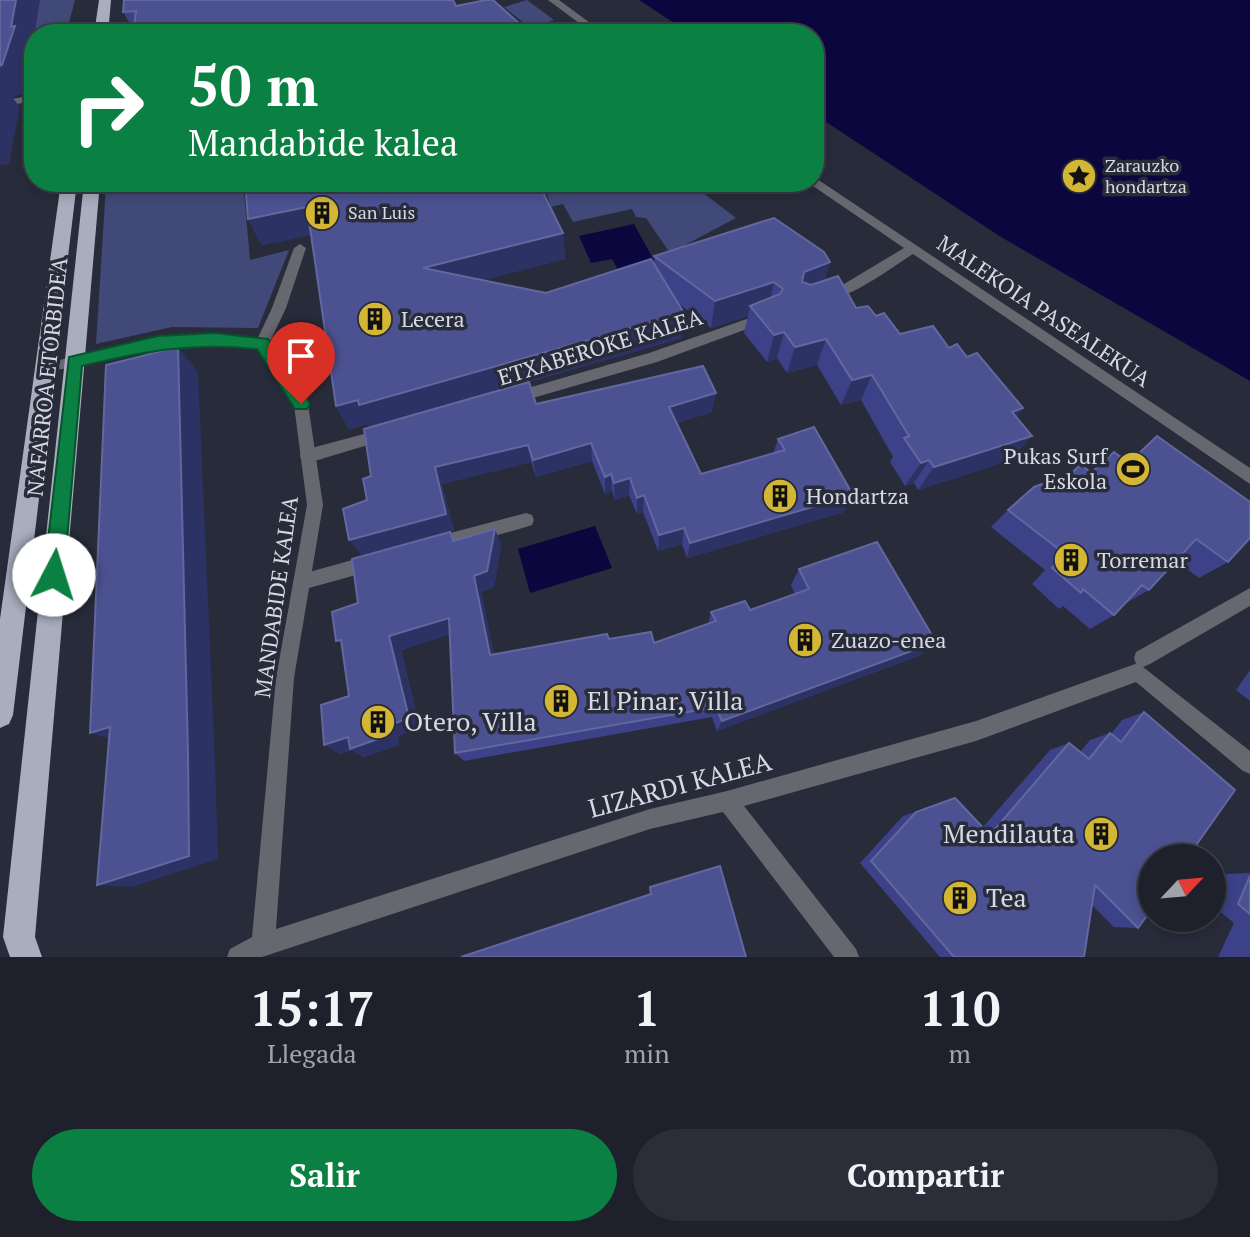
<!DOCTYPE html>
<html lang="es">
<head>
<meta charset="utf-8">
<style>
  :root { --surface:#1e202c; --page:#2b2d38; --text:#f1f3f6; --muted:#a1a3a9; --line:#3c3e48; --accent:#0b8043 }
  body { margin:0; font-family:"PT Serif",serif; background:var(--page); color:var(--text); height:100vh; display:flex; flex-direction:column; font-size:30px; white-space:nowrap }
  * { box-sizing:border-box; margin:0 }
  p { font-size:26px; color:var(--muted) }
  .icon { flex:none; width:44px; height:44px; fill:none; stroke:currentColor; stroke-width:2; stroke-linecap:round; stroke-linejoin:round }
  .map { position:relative; height:957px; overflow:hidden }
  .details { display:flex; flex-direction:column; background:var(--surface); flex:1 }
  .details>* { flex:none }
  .top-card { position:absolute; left:24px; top:24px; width:800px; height:168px; border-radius:32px; box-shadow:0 4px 12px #0003,0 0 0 2px var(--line); background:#0b8043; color:#fff; overflow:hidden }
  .needle { width:52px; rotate:64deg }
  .controls { position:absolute; left:1138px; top:844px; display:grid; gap:16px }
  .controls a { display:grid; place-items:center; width:88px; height:88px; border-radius:50%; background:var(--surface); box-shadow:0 4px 12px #0003,0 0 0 2px var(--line); font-size:40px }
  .pin { position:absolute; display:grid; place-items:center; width:68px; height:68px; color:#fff; margin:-82px -34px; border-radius:50% 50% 50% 0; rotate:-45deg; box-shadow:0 0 8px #0007 }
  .pin .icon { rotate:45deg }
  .me { position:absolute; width:88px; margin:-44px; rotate:5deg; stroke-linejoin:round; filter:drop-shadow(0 0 6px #0008) }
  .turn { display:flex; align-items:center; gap:28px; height:168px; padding:0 32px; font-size:36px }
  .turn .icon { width:104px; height:104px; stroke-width:2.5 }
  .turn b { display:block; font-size:56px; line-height:68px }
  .eta { display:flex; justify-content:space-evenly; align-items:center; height:136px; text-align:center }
  .eta b { font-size:48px; font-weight:700; line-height:56px }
  .button { display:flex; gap:16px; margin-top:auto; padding:16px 32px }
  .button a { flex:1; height:92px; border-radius:48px; background:var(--accent); color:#fff; font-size:32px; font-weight:700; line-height:92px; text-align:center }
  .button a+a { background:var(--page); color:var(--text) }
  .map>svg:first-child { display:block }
  .green { fill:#414979 }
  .water { fill:#0b063e }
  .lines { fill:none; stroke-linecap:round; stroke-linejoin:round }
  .service { fill:#66676f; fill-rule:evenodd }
  .pedestrian { fill:#66676f; fill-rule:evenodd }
  .minor { fill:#66676f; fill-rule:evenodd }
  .trunk { fill:#a9aebf; fill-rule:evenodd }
  .wall { fill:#3c4188 }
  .shaded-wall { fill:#2d3265 }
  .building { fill:#4c5291; stroke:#62679e; stroke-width:2 }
  .route { fill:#0b8043; stroke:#07532c; stroke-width:2 }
  .labels { text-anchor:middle; stroke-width:7; stroke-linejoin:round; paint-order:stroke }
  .far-poi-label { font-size:18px; fill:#d6d8e2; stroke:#282b3a; text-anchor:start }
  .street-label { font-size:22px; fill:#d6d8e2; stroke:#282b3a }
  .poi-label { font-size:22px; fill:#d6d8e2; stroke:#282b3a; text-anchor:start }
  .near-poi-label { font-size:26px; fill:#d6d8e2; stroke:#282b3a; text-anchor:start }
  .near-street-label { font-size:26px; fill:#d6d8e2; stroke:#282b3a }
</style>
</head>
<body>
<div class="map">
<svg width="1250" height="957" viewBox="0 0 1250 957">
  <rect width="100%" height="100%" fill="#282b3a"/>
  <!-- green -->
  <g class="green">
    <polygon points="0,0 75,0 66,34 34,34 34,91 24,92"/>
    <polygon points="527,0 554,20 530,28 504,7"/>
    <polygon points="128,182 243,182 250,260 289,250 258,328 172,327 96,344 106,186"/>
    <polygon points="614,182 689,182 736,218 670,253 646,218 636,217 632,209 573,222 563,204 551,207 547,194"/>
  </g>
  <!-- water -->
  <g class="water">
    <polygon points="639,0 1250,0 1250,381 1001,237 814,114 814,34 691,34"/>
    <polygon points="634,224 656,264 619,272 612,259 591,263 579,236"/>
    <polygon points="595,526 612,568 530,593 518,549"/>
  </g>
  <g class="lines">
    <!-- service -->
    <g class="service">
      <polygon points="300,244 306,248 286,308 267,348 257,348 255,344 272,308 294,248"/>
      <polygon points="526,513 532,515 534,520 532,525 526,527 435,553 429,550 427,545 429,540 435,537"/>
      <polygon points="374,554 380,556 383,562 380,568 374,570 302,590 296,588 293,582 296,576 302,574"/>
    </g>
    <!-- pedestrian -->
    <g class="pedestrian">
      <polygon points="548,0 559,0 605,34 594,34"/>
      <path d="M814,177l436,291v16l-337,-230c-21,13 -67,49 -91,45v-6l17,-6 65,-39 -94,-64 4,-2z"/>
      <polygon points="764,313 771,318 769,321 657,362 512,404 505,398 507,394 649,353"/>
      <polygon points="386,428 391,430 394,434 391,438 308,463 302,461 300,456 302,451 308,449"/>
      <polygon points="1250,588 1250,606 1150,664 1143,667 1136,664 1134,658 1136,652"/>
    </g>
    <!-- minor -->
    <g class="minor">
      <polygon points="34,95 34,101 0,107 0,101"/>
      <path d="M232,336l35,4 41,64 15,101 -29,173 -18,251 374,-120 77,-18 249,-70 162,-58 112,88v23l-7,-3 -107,-89 -160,59 -232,65 112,143 3,8h-25l-111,-145 -73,17 -388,128h-35l3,-8 22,-12 24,-259 31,-173 -13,-100 -36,-56c-74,-7 -142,7 -213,24l-7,-5 7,-5 107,-23z"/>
    </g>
    <!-- trunk -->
    <g class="trunk">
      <polygon points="99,0 111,0 108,34 94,34"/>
      <polygon points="61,182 77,182 13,715 9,724 0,728 0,619"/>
      <polygon points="84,182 100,182 35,937 42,957 10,957 3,937"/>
    </g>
  </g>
  <!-- wall -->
  <g class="wall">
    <polygon points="456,6 134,31 123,12"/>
    <polygon points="245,182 576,182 542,189 563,233 565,259 483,280 546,293 654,263 654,256 830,262 824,281 856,308 876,316 900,334 949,348 1016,417 1011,460 918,490 914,483 905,486 890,462 893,457 861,400 841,405 817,365 787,373 777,358 767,362 744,333 748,316 711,328 678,303 684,313 682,338 529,382 536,404 712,412 676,423 701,474 773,454 778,439 844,512 687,558 682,544 658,551 643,512 637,514 629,495 615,500 612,491 605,494 592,461 536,477 531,462 442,484 454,530 361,555 367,500 371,476 370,427 369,424 349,429 336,406 311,235 262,245 248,219"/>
    <polygon points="1157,436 1228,562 1199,578 1176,561 1149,590 1123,605 1114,615 1090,629 1063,606 1059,609 1032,584 1045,570 991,527 1008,510 1062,482 1128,462"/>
    <polygon points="495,529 501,546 494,587 481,592 494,654 609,639 654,643 708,624 711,612 750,610 795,594 791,585 799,569 921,655 717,731 712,717 464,761 455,753 450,634 401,650 420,728 398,736 399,745 364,757 351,750 340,754 349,696 358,603 455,541"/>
    <polygon points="1250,670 1250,701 1236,690"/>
    <polygon points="1144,712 1138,928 1114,927 1092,905 1084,957 940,957 860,863 903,816 955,798 983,827 1050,750 1069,743 1080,752 1090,740 1110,733 1111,734 1122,720"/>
    <polygon points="1250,873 1250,957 1218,957 1234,923 1212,905 1212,903 1225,874"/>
  </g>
  <!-- shaded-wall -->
  <g class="shaded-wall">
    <polygon points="16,0 40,0 32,50 34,54 34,57 23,94 12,97 20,107 9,164 0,165 0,66 11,27"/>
    <polygon points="532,182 576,182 533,191"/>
    <polygon points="307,207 319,234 262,245 248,219"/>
    <polygon points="563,233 565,259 431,294 423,268"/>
    <polygon points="830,262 821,290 796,299 804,272"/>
    <polygon points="774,282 768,310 750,306 748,316 711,328 715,301"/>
    <polygon points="684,313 682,338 371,428 369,424 349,429 336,406"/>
    <polygon points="784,332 777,358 767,362 774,335"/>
    <polygon points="826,339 817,365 787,373 795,347"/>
    <polygon points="178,347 198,372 215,763 218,859 132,887 97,885"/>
    <polygon points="872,375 861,400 841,405 852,380"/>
    <polygon points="716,393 712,412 667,425 669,407"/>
    <polygon points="1023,408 1003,433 1012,412"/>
    <polygon points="1032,436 1011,460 918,490 934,467"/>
    <polygon points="591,443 592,461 536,477 533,460"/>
    <polygon points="528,445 531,462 442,484 454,530 361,555 349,540 435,467"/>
    <polygon points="929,460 914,483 905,486 921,463"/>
    <polygon points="611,474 612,491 605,494 605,477"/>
    <polygon points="630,478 629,495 615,500 614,483"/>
    <polygon points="644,495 643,512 637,514 637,498"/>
    <polygon points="853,495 844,512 687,558 690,543"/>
    <polygon points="684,528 682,544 658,551 659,535"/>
    <polygon points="495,529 501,546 494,587 481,592 497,667 490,655 474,576"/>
    <polygon points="449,618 457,632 401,650 420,728 398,736 399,745 364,757 351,750 340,754 324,745 385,727 389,636"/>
    <polygon points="936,642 921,655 717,731 722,721"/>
    <polygon points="110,727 123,743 90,733"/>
  </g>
  <!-- building -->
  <g class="building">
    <polygon points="0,0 16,0 11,27 15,26 2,65 0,66"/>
    <polygon points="124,0 453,0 456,6 486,0 493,0 531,34 133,34 136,11 123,12"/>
    <polygon points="245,182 538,182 563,233 423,268 546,293 651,259 684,313 359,405 358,400 336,406 307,207 248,219"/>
    <polygon points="774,218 824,252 830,262 804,272 802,282 811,285 838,276 856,308 868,306 876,316 884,313 900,334 933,326 949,348 957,344 967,357 977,353 1023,408 1012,412 1032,436 934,467 929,460 921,463 904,438 909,436 872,375 852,380 826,339 795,347 784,332 774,335 750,306 780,294 783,289 774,282 715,301 654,256"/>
    <polygon points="178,347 188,754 189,856 97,885 110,727 90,733 106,365"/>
    <polygon points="703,366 716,393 669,407 701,474 785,450 778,439 814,427 853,495 690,543 684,528 659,535 644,495 637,498 630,478 614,483 611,474 605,477 591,443 533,460 528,445 435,467 446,514 349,540 343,509 367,500 363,479 371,476 364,429 529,382 536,404"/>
    <polygon points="1157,436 1250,502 1250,538 1228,562 1196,539 1149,590 1142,585 1114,615 1083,589 1081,593 1052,568 1065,554 1008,510 1034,487 1059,478 1062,482 1081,464 1091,473 1114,452 1129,463"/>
    <polygon points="495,529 487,571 474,576 490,655 607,634 609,639 651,632 654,643 716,621 711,612 745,601 750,610 809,589 799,569 877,542 936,642 722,721 716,707 455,753 449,618 389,636 409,718 385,727 386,736 350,749 348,737 324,745 321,705 349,696 341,640 336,641 332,612 358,603 352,559 450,532 453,541"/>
    <polygon points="1144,712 1235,790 1187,858 1152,858 1152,909 1138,928 1095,885 1084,957 954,957 871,861 916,812 955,798 990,835 1069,743 1089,759 1110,733 1121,742"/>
    <polygon points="720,866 746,957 461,957 651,894 650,887"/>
    <polygon points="1250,876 1250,914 1238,904"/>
  </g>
  <!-- route -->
  <path class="route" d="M215,333l53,6 39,60 3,5 -3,5h-12l-38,-60c-66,-7 -111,2 -175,17l-18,209 -3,6 -7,3 -7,-3 -3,-6 25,-218 89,-21z"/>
  <!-- icons -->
  <defs>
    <g id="sight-disc" transform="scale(1.8)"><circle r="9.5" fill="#d4b635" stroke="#282b3a"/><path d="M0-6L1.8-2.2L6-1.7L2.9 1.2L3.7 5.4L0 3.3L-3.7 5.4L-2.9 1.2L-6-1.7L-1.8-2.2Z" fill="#111"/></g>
    <g id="building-disc" transform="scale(1.8)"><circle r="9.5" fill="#d4b635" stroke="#282b3a"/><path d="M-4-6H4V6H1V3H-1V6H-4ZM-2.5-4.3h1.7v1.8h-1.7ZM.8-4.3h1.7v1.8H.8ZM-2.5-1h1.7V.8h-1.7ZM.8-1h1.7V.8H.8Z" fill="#111"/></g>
    <g id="stadium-disc" transform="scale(1.8)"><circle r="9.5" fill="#d4b635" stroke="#282b3a"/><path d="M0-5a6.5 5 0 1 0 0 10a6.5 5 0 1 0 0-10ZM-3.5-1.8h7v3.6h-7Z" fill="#111"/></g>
  </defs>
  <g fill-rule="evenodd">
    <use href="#sight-disc" x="1079" y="176"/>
    <use href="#building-disc" x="322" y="213"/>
    <use href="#building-disc" x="375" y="319"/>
    <use href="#stadium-disc" x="1133" y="469"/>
    <use href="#building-disc" x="780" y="496"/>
    <use href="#building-disc" x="1071" y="560"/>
    <use href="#building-disc" x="805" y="640"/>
    <use href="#building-disc" x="561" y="701"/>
    <use href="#building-disc" x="378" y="722"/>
    <use href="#building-disc" x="1101" y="834"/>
    <use href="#building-disc" x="960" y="898"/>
  </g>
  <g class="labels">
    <!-- far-poi labels -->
    <g class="far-poi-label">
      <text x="1105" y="172">Zarauzko<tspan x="1105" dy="21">hondartza</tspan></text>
      <text x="348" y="219">San Luis</text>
    </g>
    <!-- street labels -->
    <g class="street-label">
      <text transform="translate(1044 311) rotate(34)" y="8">MALEKOIA PASEALEKUA</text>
      <text transform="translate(600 347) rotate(-17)" y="8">ETXABEROKE KALEA</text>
      <text transform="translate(47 377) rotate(-84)" y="8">NAFARROA ETORBIDEA</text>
      <text transform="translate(276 597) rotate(-82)" y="8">MANDABIDE KALEA</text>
    </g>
    <!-- poi labels -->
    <g class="poi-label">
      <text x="401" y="327">Lecera</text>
      <text x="1107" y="464" text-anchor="end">Pukas Surf<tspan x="1107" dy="25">Eskola</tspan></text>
      <text x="806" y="504">Hondartza</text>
      <text x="1097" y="568">Torremar</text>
      <text x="831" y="648">Zuazo-enea</text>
    </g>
    <!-- near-poi labels -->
    <g class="near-poi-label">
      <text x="587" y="710">El Pinar, Villa</text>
      <text x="404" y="731">Otero, Villa</text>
      <text x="1075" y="843" text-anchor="end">Mendilauta</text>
      <text x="986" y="907">Tea</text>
    </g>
    <!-- near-street labels -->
    <g class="near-street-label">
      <text transform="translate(680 785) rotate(-15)" y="9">LIZARDI KALEA</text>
    </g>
  </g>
</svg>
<div class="controls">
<a><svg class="needle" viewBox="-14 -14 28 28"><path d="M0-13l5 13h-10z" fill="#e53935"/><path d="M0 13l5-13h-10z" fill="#a1a3a9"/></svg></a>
</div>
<div class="pin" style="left:301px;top:404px;background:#d93025"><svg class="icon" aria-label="arrive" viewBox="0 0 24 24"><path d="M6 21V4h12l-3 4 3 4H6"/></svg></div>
<svg class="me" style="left:54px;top:575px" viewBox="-20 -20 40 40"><circle r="19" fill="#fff"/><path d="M0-13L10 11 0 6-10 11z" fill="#0b8043"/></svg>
<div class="top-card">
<div class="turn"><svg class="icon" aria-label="right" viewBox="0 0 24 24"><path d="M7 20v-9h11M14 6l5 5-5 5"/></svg><div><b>50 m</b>Mandabide kalea</div></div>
</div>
</div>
<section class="details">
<div class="eta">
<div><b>15:17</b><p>Llegada</p></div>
<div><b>1</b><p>min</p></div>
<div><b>110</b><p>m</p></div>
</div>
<div class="button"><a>Salir</a><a>Compartir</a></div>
</section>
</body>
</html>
